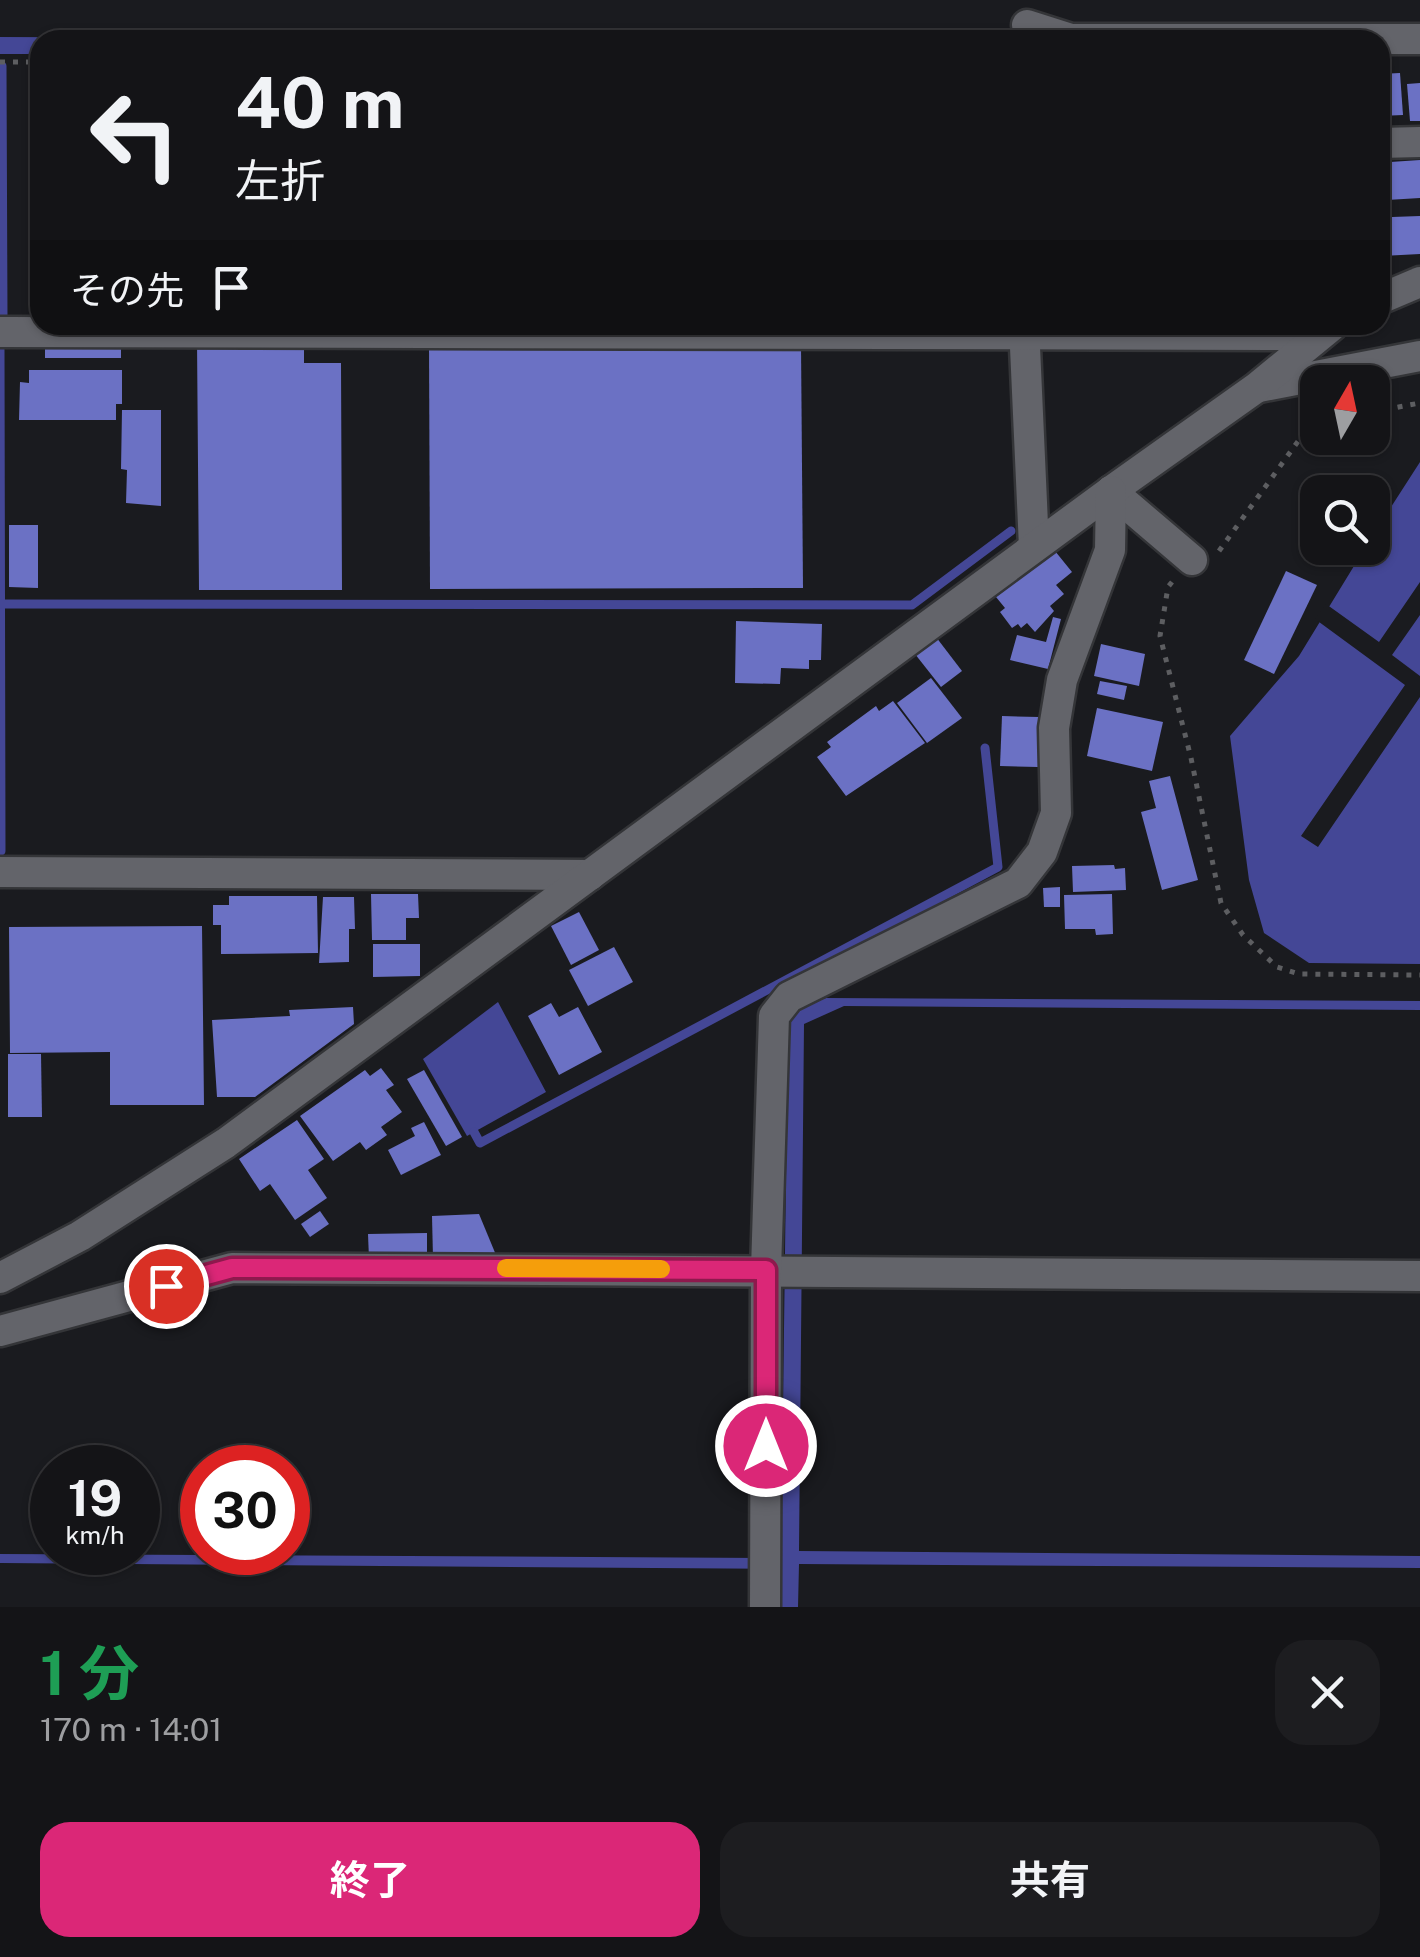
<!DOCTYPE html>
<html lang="ja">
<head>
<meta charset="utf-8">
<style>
  :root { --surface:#141417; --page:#1d1d20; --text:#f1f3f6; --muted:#9d9ea1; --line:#333336; --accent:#db2777 }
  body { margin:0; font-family:"Public Sans","Noto Sans JP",sans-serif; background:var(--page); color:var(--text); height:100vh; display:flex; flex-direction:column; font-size:38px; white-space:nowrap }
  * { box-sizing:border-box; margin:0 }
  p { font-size:32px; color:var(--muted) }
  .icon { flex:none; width:55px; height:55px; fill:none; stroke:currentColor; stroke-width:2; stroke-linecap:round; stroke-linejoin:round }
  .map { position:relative; height:1607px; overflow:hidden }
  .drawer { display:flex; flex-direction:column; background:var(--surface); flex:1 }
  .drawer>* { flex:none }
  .banner { position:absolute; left:30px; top:30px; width:1360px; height:305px; border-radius:30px; box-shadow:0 2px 8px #0004,0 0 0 2px var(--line); background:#141417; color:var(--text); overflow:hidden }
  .needle { width:65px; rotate:9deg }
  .fabs { position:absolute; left:1300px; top:365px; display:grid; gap:20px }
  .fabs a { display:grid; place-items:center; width:90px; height:90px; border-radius:20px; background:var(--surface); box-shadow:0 2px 8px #0004,0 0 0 2px var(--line); font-size:50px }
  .speed { position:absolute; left:30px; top:1445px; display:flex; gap:20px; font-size:50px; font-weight:700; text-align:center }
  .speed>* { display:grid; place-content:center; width:130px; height:130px; border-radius:50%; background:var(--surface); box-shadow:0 2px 8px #0004,0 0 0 2px var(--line); line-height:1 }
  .speed small { font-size:25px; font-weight:400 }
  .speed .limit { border:15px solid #d22; background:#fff; color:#111 }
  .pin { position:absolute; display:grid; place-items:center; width:85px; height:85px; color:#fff; margin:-42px; border:5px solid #fff; border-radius:50%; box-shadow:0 2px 10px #0007 }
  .me { position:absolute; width:110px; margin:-55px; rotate:0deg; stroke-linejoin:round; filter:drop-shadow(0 0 8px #0008) }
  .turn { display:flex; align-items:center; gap:35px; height:210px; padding:0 40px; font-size:45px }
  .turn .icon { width:130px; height:130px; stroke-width:2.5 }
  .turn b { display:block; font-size:70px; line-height:85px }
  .then { display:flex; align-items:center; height:95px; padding:0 40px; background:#0003; gap:20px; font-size:38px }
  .round { display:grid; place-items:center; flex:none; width:105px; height:105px; border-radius:30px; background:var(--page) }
  .overview { display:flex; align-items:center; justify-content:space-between; height:170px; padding:0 40px }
  h1 { font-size:60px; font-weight:700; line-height:75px; color:#1e9e55 }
  .action { display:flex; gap:20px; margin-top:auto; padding:20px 40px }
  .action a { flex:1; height:115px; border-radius:30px; background:var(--accent); color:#fff; font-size:40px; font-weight:700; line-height:115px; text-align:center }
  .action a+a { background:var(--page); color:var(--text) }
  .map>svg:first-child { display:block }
  .water { fill:#444796 }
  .pier { fill:#1a1b1f }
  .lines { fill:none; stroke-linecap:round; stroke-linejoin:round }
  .stream { stroke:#444796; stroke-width:9 }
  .building { fill:#6b71c4 }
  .minor-casing { stroke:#343538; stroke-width:35 }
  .path { stroke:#5d5e61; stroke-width:5; stroke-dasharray:5 8; stroke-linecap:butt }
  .minor { stroke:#63646a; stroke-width:30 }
  .route-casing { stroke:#8e194d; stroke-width:25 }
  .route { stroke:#db2777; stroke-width:18 }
  .slow { stroke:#f59e0b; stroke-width:18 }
</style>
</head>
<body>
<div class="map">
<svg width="1420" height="1607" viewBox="0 0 1420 1607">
  <rect width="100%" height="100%" fill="#1a1b1f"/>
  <!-- water -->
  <g class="water">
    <polygon points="0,37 846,40 40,40 40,54 0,54"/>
    <polygon points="1420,462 1420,964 1309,963 1264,933 1249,880 1230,736 1299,656 1365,548 1372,548 1373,535"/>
    <polygon points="826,998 1420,1001 1420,1010 844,1006 804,1024 799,1551 1420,1556 1420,1568 799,1564 798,1607 781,1607 781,1569 0,1563 0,1554 781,1558 788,1023 796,1010"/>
    <polygon points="498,1002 546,1092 467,1136 423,1059"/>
  </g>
  <!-- pier -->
  <polygon class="pier" points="1420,582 1420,615 1392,655 1420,676 1420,697 1318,847 1301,836 1405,685 1315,619 1326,604 1379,642"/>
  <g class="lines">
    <!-- stream -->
    <g class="stream">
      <polyline points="2,66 3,317"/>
      <polyline points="0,348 1,851"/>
      <polyline points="2,604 912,605 1011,531"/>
      <polyline points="474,1132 480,1143 998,867 985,748"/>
    </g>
  </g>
  <!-- building -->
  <g class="building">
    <polygon points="1400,73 1403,115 1380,116 1380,74"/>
    <polygon points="1420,83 1420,121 1410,121 1407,84"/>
    <polygon points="1420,160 1420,198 1387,200 1385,170 1391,169 1390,162"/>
    <polygon points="1420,216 1420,254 1382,256 1380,225 1392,224 1392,217"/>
    <polygon points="197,340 304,340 304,363 341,363 342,590 199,590"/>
    <polygon points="801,344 803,588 430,589 429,345"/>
    <rect x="45" y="347" width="76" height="11"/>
    <polygon points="29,370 122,370 122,404 116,404 116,420 19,420 20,382 29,383"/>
    <polygon points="122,410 161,410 161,506 126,503 127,470 121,469"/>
    <polygon points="9,525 38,525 38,588 9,587"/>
    <polygon points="1055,551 1072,572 1056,585 1064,594 1050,606 1054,611 1035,632 1027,623 1021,628 1018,624 1012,628 1000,612 1005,608 996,597"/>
    <polygon points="1286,571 1317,585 1274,674 1244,660"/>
    <polygon points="1053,617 1061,619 1048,669 1010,660 1017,635 1046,642"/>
    <polygon points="736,621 822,624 821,660 809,660 809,669 781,668 780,684 735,683"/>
    <polygon points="936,637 962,671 941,687 915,654"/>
    <polygon points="1101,644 1145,654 1139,686 1094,676"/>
    <polygon points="931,678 962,718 927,743 897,703"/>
    <polygon points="1100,681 1127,686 1124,700 1097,694"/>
    <polygon points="893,701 925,743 846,796 817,757 831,747 827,742 876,706 879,711"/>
    <polygon points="1097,708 1163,722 1152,771 1087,756"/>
    <polygon points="1002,716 1039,717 1038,767 1000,766"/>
    <polygon points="1170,776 1198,880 1162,890 1141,812 1156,808 1149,781"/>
    <polygon points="1114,865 1115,869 1125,868 1126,890 1073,892 1072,866"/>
    <polygon points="1060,887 1060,907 1044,907 1043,888"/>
    <polygon points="371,894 418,894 419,918 406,918 406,940 372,940"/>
    <polygon points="1112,894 1113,934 1096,935 1095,929 1065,929 1064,895"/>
    <polygon points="229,896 317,896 318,953 221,954 221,925 213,925 213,905 229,905"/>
    <polygon points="323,897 354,897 355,929 349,929 349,962 319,963"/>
    <polygon points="579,912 599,950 571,965 551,926"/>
    <polygon points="202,926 204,1105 110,1105 110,1052 10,1053 9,927"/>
    <polygon points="373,944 420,944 420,976 373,977"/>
    <polygon points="614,947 633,982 588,1006 569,970"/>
    <polygon points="551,1003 559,1017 578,1007 602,1052 559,1075 528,1016"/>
    <polygon points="353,1007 354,1024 255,1097 217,1097 212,1020 290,1016 289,1010"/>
    <polygon points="8,1054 41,1054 42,1117 8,1117"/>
    <polygon points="381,1068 394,1085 386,1090 402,1112 381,1127 387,1135 366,1150 360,1142 333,1161 300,1116 365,1070 370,1076"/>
    <polygon points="424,1070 462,1137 446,1146 407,1079"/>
    <polygon points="297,1120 324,1159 308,1170 327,1198 295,1220 270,1184 260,1191 239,1159"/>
    <polygon points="424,1122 441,1155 401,1175 388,1150 415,1136 411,1128"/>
    <polygon points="320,1211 329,1224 310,1237 301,1224"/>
    <polygon points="479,1214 496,1255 433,1258 432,1216"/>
    <polygon points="427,1233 427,1257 369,1259 368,1234"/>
  </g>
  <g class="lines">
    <!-- minor casing -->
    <g class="minor-casing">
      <g id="minor">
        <polyline points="1027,25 1071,39 1420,39"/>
        <polyline points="1380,143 1420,142"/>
        <polyline points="1380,299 1420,282"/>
        <polyline points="1024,325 1034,547"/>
        <polyline points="0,332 1318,335 1318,326"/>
        <polyline points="1259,387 1420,356"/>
        <polyline points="1111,491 1192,560"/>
        <polyline points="0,872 590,875"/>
        <polyline points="0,1278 80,1236 226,1143 1111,491 1256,388 1333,325"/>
        <polyline points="0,1331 232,1268 1420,1276"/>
        <polyline points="765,1607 766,1270 774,1016 789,997 1018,883 1042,852 1056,813 1054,728 1062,680 1110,550 1111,491"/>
      </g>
    </g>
    <!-- path -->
    <g class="path">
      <polyline points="0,62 40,62"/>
      <polyline points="1372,412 1420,403"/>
      <polyline points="1219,551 1299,440 1318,433"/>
      <polyline points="1172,582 1168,587 1160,636 1191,758 1221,903 1243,935 1277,967 1299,974 1420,975"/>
    </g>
    <!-- minor -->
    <use href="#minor" class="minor"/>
  </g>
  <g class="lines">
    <!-- route casing -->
    <g class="route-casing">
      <polyline id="route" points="166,1286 232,1268 766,1270 766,1446"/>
    </g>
    <!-- route -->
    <use href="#route" class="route"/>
    <!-- slow -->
    <polyline class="slow" points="506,1268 661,1269"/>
  </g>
</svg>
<div class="fabs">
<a><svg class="needle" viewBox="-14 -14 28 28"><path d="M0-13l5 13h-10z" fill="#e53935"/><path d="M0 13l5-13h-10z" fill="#9d9ea1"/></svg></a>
<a><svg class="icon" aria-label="search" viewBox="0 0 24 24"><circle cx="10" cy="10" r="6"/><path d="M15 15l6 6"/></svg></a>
</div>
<div class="speed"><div>19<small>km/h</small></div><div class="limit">30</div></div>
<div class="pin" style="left:166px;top:1286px;background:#d93025"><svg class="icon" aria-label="arrive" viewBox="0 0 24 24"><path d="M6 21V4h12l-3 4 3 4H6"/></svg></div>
<svg class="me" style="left:766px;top:1446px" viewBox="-20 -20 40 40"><circle r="17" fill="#db2777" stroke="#fff" stroke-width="3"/><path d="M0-11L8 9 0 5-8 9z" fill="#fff"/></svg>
<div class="banner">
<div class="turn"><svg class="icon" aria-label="left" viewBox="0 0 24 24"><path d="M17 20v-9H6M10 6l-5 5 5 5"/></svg><div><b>40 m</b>左折</div></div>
<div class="then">その先<svg class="icon" aria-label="arrive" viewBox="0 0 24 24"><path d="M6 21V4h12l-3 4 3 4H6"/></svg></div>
</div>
</div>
<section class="drawer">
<div class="overview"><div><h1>1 分</h1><p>170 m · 14:01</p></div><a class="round"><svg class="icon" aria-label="close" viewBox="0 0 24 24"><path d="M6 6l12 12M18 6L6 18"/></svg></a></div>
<div class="action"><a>終了</a><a>共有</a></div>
</section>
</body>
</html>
